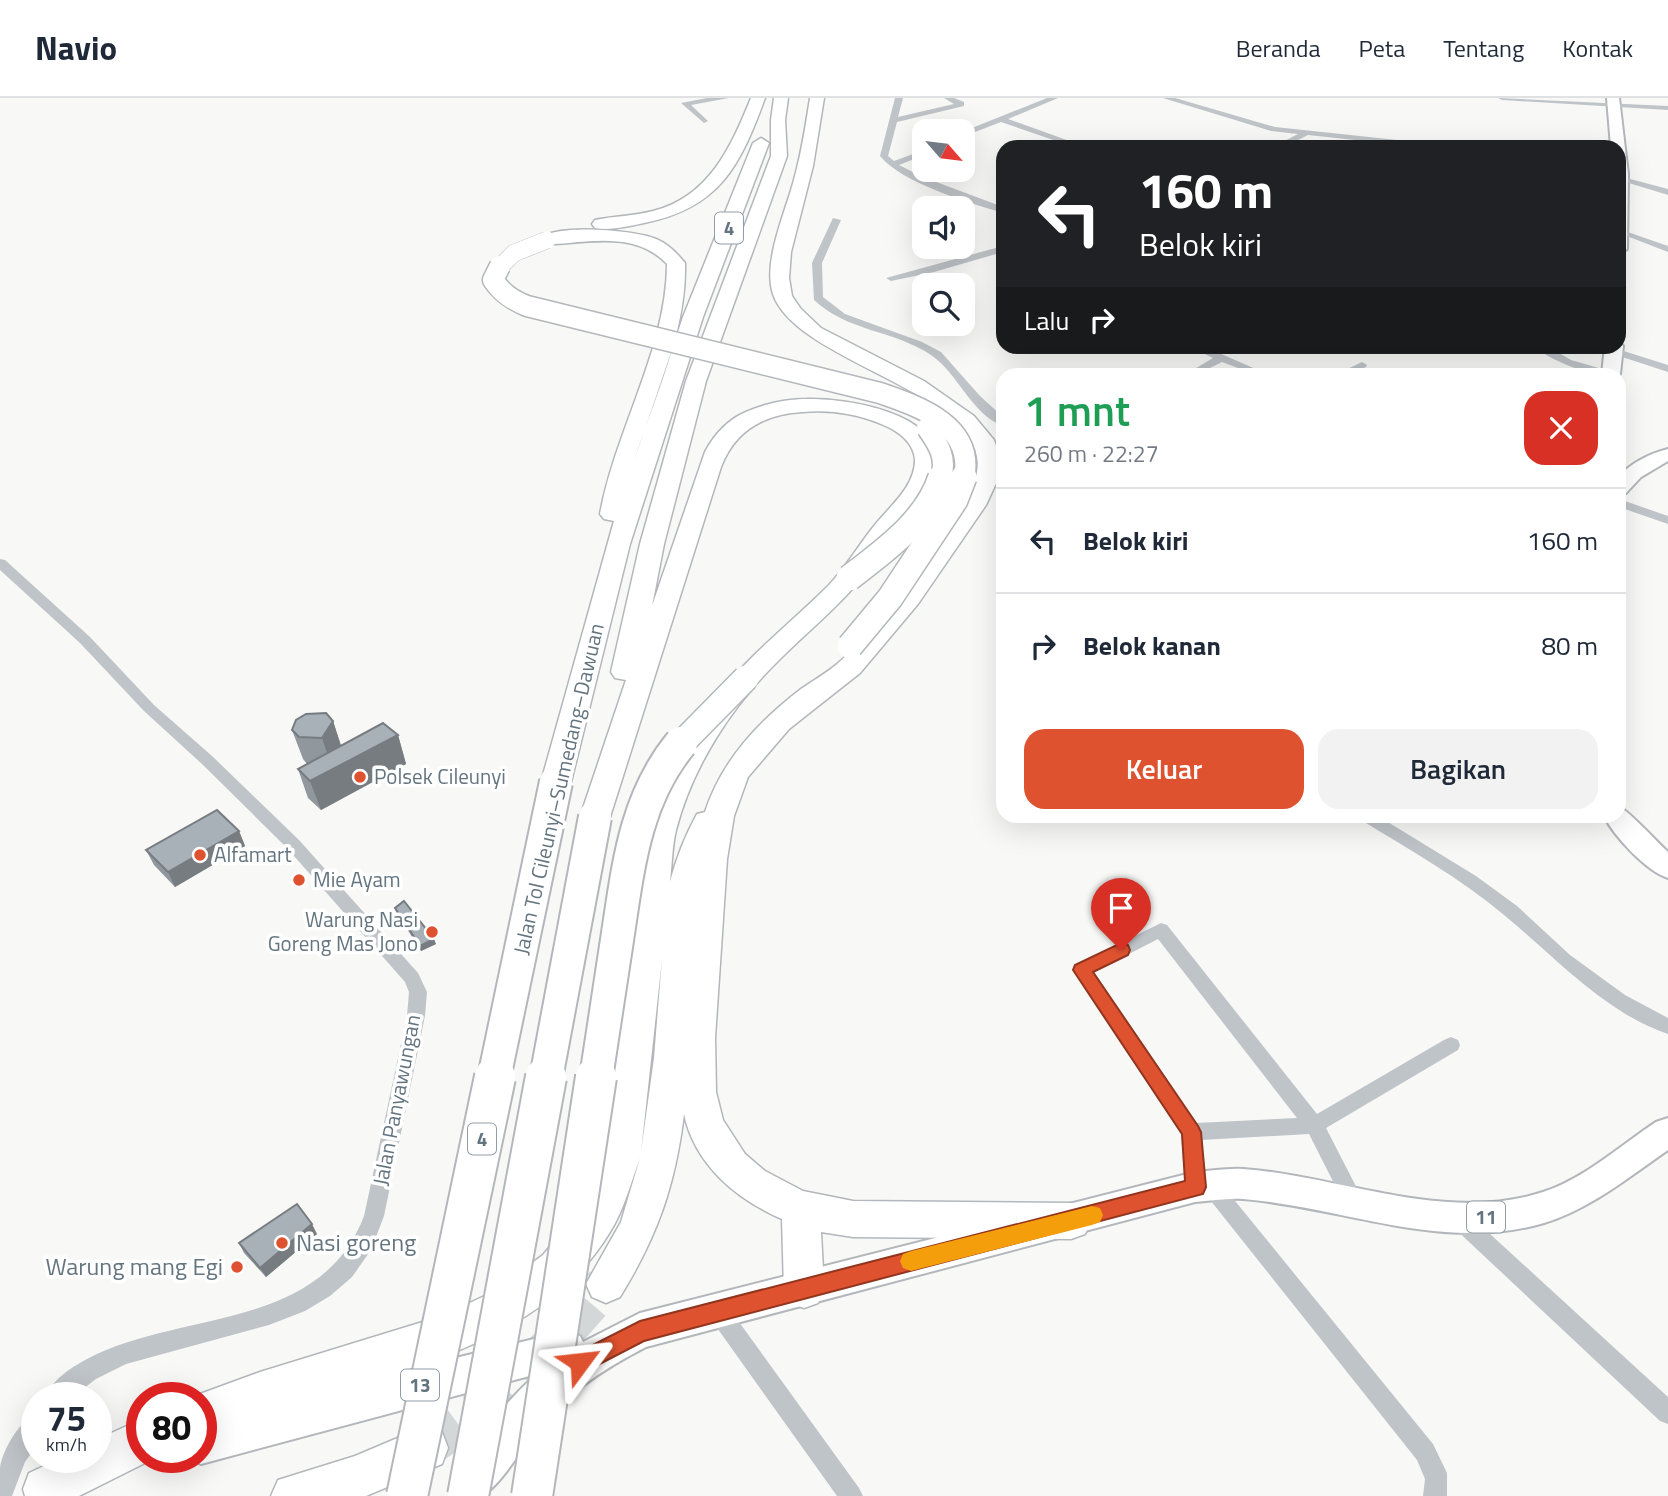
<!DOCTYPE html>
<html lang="id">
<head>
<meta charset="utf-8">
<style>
  :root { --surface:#fff; --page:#f2f2f3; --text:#1f2937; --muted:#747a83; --line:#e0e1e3; --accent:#df522f }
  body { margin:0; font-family:"Titillium Web",sans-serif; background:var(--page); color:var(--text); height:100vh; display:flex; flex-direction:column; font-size:26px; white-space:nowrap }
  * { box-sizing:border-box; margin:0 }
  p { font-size:23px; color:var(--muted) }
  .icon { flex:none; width:38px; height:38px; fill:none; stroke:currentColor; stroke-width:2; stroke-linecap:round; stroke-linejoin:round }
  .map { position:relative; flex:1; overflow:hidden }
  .sheet { position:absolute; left:996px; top:270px; width:630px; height:455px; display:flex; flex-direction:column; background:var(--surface); border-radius:21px; box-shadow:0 7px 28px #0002 }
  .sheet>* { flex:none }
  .banner { position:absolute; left:996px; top:42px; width:630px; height:214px; border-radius:21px; box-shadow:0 7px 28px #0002; background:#202124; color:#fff; overflow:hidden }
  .needle { width:46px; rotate:118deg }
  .tools { position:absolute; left:912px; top:21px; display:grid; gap:14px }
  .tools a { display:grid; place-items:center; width:63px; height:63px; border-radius:14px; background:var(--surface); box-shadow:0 7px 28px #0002; font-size:35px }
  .speed { position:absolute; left:21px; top:1284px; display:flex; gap:14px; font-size:35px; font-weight:700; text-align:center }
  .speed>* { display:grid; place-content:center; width:91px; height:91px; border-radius:50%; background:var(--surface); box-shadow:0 7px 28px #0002; line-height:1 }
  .speed small { font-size:18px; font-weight:400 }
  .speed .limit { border:10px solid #d22; background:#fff; color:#111 }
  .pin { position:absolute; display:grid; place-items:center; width:60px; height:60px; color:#fff; margin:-72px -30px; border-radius:50% 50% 50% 0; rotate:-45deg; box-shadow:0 0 7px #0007 }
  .pin .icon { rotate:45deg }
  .me { position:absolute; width:77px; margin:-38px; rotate:60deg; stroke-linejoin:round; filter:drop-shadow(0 0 5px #0008) }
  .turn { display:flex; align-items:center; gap:24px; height:147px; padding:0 28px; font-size:32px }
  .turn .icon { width:91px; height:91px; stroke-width:2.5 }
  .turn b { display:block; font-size:49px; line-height:60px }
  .then { display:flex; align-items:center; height:66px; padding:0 28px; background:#0003; gap:14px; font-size:26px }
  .round { display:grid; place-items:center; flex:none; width:74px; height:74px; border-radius:21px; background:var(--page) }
  .summary { display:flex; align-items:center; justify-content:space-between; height:119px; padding:0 28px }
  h1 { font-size:42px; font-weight:600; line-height:52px; color:#1e9e55 }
  .cta { display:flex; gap:14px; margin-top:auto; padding:14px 28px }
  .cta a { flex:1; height:80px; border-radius:21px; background:var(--accent); color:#fff; font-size:28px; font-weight:600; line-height:80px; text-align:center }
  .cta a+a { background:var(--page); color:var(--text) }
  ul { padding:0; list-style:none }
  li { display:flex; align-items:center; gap:21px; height:105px; padding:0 28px; border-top:2px solid var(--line) }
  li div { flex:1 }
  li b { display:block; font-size:26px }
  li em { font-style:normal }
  header { display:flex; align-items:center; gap:42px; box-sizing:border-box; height:98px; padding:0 35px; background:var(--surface); border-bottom:2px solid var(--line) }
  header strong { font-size:33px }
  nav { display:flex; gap:38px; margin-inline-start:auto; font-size:24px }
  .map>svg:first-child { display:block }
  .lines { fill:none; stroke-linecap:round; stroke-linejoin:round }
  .motorway-tunnel { stroke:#d3d7d8; stroke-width:40; stroke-dasharray:40 20; stroke-linecap:butt }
  .trunk-casing { stroke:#b3b7bb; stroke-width:4 }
  .motorway-casing { stroke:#b3b7bb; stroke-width:3 }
  .minor { fill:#bfc4c8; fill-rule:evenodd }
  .trunk { fill:#fff; fill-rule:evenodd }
  .motorway { fill:#fff; fill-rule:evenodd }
  .motorway-bridge-far4-casing { stroke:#b3b7bb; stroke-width:18; stroke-linecap:butt }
  .motorway-bridge-far3-casing { stroke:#b3b7bb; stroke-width:23; stroke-linecap:butt }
  .motorway-bridge-far2-casing { stroke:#b3b7bb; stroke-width:28; stroke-linecap:butt }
  .motorway-bridge-far1-casing { stroke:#b3b7bb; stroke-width:36; stroke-linecap:butt }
  .motorway-bridge-casing { stroke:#b3b7bb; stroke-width:44; stroke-linecap:butt }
  .motorway-bridge-far4 { stroke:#fff; stroke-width:17 }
  .motorway-bridge-far3 { stroke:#fff; stroke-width:20 }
  .motorway-bridge-far2 { stroke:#fff; stroke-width:25 }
  .motorway-bridge-far1 { stroke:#fff; stroke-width:32 }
  .motorway-bridge { stroke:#fff; stroke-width:40 }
  .wall { fill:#90989d }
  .shaded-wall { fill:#767c80 }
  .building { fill:#a8b1b7; stroke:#767c80; stroke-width:2 }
  .route { fill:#df522f; stroke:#91351f; stroke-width:2 }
  .slow { fill:#f59e0b }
  .poi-dot { fill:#df522f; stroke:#fff; stroke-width:2.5 }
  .labels { text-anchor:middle; stroke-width:7; stroke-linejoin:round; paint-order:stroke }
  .shield { fill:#fff; stroke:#929ea6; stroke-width:2 }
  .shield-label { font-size:19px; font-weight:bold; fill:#647580 }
  .poi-label { font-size:21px; fill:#647580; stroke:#fff; text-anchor:start }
  .street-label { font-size:21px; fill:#647580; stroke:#fff }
  .near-poi-label { font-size:24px; fill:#647580; stroke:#fff; text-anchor:start }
</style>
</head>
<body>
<header>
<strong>Navio</strong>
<nav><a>Beranda</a><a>Peta</a><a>Tentang</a><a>Kontak</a></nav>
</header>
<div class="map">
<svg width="1668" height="1398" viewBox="0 0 1668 1398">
  <rect width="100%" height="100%" fill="#f8f8f6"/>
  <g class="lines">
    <!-- motorway-tunnel -->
    <path class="motorway-tunnel" d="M426,1350c70,-46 127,-99 180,-164"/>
    <!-- trunk casing -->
    <g class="trunk-casing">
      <g id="trunk">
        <polygon points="1607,0 1619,0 1628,76 1627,151 1619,156 1619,49 1611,49"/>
        <polygon points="1619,244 1623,248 1620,276 1602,276 1605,248 1619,248"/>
        <path d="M1668,351v12l-27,16 -15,16 -7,2v-19c14,-14 30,-22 49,-27z"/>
        <path d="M1619,709c8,2 39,36 49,45v26c-22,-7 -54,-42 -64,-62h15z"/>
        <path d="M1668,1020v32c-39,27 -78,59 -124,73 -101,30 -201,-16 -301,-24 -16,-1 -32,2 -48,3l-549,145c-39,20 -75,43 -104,76 -17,19 -41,64 -61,73l-16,-5 -6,-14c16,-38 47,-76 78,-103l-336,90 -14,-6h14v-32l197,-54 169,-41 13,5 3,6 57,-29 555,-141c16,-1 32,-4 48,-3 98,7 202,55 300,23 41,-13 78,-47 113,-70z"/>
      </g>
    </g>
    <!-- motorway casing -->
    <g class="motorway-casing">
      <g id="motorway">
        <path d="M751,0h14c-25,68 -45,110 -121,125 -15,3 -34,8 -49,5l-3,-4 3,-4c19,-4 39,-4 58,-9 56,-14 78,-64 98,-113z"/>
        <path d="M774,0h14l-3,22 2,36 -81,225 -42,163 -12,62 53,-154c9,-17 22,-32 41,-40 18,-8 41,-13 61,-13 38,-1 133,13 130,65 -2,28 -28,50 -44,70 -14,17 -24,36 -38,52 -23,26 -51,49 -76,74 -47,46 -86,105 -103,170 -4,16 -4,35 -6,52 6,-23 15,-46 27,-68l8,-2c17,-52 53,-90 96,-123 11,-8 24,-15 35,-24 40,-33 122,-137 139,-186 29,-84 -178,-113 -202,-185 -11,-33 14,-85 22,-118 7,-26 11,-52 15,-78h14l-11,68 -22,86 -2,26 3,18 9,13 20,19 103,53 50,35 20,24 7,20 -3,19 -12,26 -68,99 -58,69 -71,56 -41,48 -14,39 -7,43 -12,179 1,54 7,28 22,34 20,17 38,20 50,10 218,2 14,5 6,13 -6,13 -14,5 -218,-2 -32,-5 3,57 -6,14 -14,5 -14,-5 -6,-14 -2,-70c-46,-20 -87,-54 -98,-105 -9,72 -26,121 -64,183l-14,6 -14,-6 -6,-13 35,-62 19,-64c-9,24 -16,52 -30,74 -60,100 -183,132 -288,164 -41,12 -81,26 -121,41v-39h-12l71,-26 182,-56 51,-24 50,-37 39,-47 21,-53 42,-323c18,-52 43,-101 78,-143 32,-39 71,-69 106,-104 17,-18 29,-39 45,-59 15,-19 41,-39 41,-66 -1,-15 -12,-25 -25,-32 -26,-13 -58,-19 -87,-16 -38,2 -68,18 -82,55l-111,350 -4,8 -11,3 -11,-3 -4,-8 46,-137 -11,-2 -4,-6 29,-128 46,-163 85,-225v-36zM662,861l-8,99 -13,94z"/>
        <path d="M761,40l8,5 -66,174 -73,227 -59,238 -5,7 -10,3 -10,-3 -5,-7 73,-261 -10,-2 -4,-5c15,-83 67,-166 67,-250 -41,-44 -116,-9 -129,-24 15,-17 97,-10 118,-1 12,5 21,14 29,24 2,68 -31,135 -51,198l49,-144 70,-174z"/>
        <polygon points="142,1321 142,1360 155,1360 79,1398 25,1398 23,1391 29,1375 61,1360 96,1360 96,1342"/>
        <polygon points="426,1328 442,1334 448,1350 442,1366 366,1398 271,1398 278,1382 355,1358"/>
      </g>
    </g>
    <!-- minor -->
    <g class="minor">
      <polygon points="707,0 729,0 691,7 708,23 704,25 681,5"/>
      <path d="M895,0h8l-5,19 56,-13 -10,-6h10l10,4v4l-67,16 -9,34 6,5 30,-11v5l-25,10 24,12 80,30v6c-36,-11 -101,-30 -123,-57z"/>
      <polygon points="1047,0 1058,0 1008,21 1086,49 1074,49 1001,24 962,39 962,34"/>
      <polygon points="1163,0 1175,0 1275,29 1444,47 1448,49 1421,49 1308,37 1284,49 1273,49 1298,36 1271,33"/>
      <polygon points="1498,0 1668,8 1668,12 1502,2"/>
      <polygon points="1619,78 1668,91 1668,97 1619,82"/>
      <path d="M833,120l8,2 -19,43 1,34 22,17 77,28 19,10 39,44 23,21v9c-32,-12 -45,-53 -72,-71 -37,-25 -83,-23 -117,-55l-2,-37z"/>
      <polygon points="1619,131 1668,148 1668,154 1619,135"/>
      <polygon points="1003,148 1003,154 934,174 891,183 886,180"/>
      <polygon points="1188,248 1203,248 1267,276 1254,276 1222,264 1198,276 1186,276 1213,260"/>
      <path d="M1533,248h14l24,14 45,13c-21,7 -66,-13 -83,-27z"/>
      <polygon points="1614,250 1668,267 1668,274 1610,255 1610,251"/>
      <polygon points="1362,264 1367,267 1366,269 1350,276 1337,276"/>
      <polygon points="1619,401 1668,418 1668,426 1619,409"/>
      <path d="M0,461l5,1 85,77 64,68 58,51 87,84 119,133 9,19 -2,24 -41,200 -13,34 -19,27 -22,19 -25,15 -36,14 -143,39 -30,15 -25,19h-26c7,-18 25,-30 42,-39 92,-49 233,-27 277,-143l43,-200 2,-24 -4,-10 -118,-134 -85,-84 -58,-53 -64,-68 -80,-73z"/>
      <path d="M1359,718h19l98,60 41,30 53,49 55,40 43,23v16c-63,-21 -114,-78 -164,-119 -44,-37 -94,-65 -143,-95z"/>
      <path d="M1161,825l6,2 150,189 127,-74 7,-3 7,3 2,5 -2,5 -132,78 38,74 -3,7 -7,2 -7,-2 -38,-75 -108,6 4,39 6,-2 7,3 215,264 14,29v23h-24l2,-17 -8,-19 -214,-269 -8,5 -7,-3 -3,-6 -4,-53 -108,-164 3,-5zM1158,841l139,179 -101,5 -102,-151z"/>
      <polygon points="1458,1111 1465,1113 1668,1299 1668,1326 1660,1323 1451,1127 1448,1120 1451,1113"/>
      <polygon points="718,1203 726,1206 859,1390 863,1398 837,1398 710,1220 707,1213 710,1206"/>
      <path d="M37,1315v32l-12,17 -13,34h-12c0,-9 0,-19 0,-28 2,-18 21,-49 37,-55z"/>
    </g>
    <!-- trunk -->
    <use href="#trunk" class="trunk"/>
    <!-- motorway -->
    <use href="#motorway" class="motorway"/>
    <!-- motorway-bridge-far4 casing -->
    <g class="motorway-bridge-far4-casing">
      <polyline id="motorway-bridge-far4" points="499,170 514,155 547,142"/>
    </g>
    <!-- motorway-bridge-far3 casing -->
    <g class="motorway-bridge-far3-casing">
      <g id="motorway-bridge-far3">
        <path d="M500,168l-7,14c9,13 19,20 34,26l353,87c41,14 95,33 84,86"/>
        <path d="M927,330c12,17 20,30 14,51"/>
      </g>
    </g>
    <!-- motorway-bridge-far2 casing -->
    <g class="motorway-bridge-far2-casing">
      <g id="motorway-bridge-far2">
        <path d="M849,480c35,-27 78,-57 92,-101"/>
        <polyline points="850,548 890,500 955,402 964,379"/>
        <polyline points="680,647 746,580"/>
      </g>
    </g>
    <!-- motorway-bridge-far1 casing -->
    <g class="motorway-bridge-far1-casing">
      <g id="motorway-bridge-far1">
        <polyline points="494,980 556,684"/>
        <polyline points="546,980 595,719"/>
        <path d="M596,980c7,-46 14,-92 21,-138 11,-71 17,-140 64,-197"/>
      </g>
    </g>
    <!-- motorway-bridge casing -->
    <g class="motorway-bridge-casing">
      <g id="motorway-bridge">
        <polyline points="407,1398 495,979"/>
        <polyline points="468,1398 546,979"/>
        <polyline points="532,1398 596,979"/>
      </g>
    </g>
    <!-- motorway-bridge-far4 -->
    <use href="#motorway-bridge-far4" class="motorway-bridge-far4"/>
    <!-- motorway-bridge-far3 -->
    <use href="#motorway-bridge-far3" class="motorway-bridge-far3"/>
    <!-- motorway-bridge-far2 -->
    <use href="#motorway-bridge-far2" class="motorway-bridge-far2"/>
    <!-- motorway-bridge-far1 -->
    <use href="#motorway-bridge-far1" class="motorway-bridge-far1"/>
    <!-- motorway-bridge -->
    <use href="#motorway-bridge" class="motorway-bridge"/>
  </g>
  <!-- wall -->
  <g class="wall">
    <polygon points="333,623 341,647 398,637 406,666 321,712 308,700 298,671 307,666 303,661 292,632"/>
    <polygon points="239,733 245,748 175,789 154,767 146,752"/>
    <polygon points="395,810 436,846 421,853 397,815"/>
    <polygon points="317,1136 266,1179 244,1155 239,1145"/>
  </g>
  <!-- shaded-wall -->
  <g class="shaded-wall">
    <polygon points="333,623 342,652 332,669 322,640"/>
    <polygon points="398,637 406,666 321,712 310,683"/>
    <polygon points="239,733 245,748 175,789 168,774"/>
    <polygon points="434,841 436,846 421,853 420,848"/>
    <polygon points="312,1126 317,1136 266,1179 260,1170"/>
  </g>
  <!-- building -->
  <g class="building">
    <polygon points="326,615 333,623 322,640 299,639 292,632 296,622 306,616"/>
    <polygon points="383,625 398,637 310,683 298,671"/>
    <polygon points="217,712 239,733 168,774 146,752"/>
    <polygon points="404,803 434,841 420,848 395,810"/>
    <polygon points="297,1106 312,1126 260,1170 239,1145"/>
  </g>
  <!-- route -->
  <polygon class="route" points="1121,845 1128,847 1130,852 1128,857 1093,874 1198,1028 1201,1034 1206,1089 1203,1096 644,1243 588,1272 580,1275 573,1272 569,1264 573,1257 640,1223 1185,1083 1182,1036 1073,872 1075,867"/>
  <!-- slow -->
  <polygon class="slow" points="1092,1108 1100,1110 1103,1117 1100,1124 1092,1127 911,1173 903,1170 900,1163 903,1156 911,1153"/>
  <!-- markers -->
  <g class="poi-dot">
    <circle cx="360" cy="679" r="7"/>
    <circle cx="200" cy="757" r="7"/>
    <circle cx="299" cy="782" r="7"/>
    <circle cx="432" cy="834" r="7"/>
    <circle cx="282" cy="1145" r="7"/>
    <circle cx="237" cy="1169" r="7"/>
  </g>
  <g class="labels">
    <!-- shield labels -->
    <g class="shield">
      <rect x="715" y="114.5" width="28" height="31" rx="5"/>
      <rect x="468" y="1025.5" width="28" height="31" rx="5"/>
      <rect x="1467" y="1103.5" width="38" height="31" rx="5"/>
      <rect x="401" y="1271.5" width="38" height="31" rx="5"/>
    </g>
    <g class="shield-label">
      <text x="729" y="137">4</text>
      <text x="482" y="1048">4</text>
      <text x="1486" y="1126">11</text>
      <text x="420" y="1294">13</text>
    </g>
    <!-- poi labels -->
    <g class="poi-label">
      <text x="374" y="686">Polsek Cileunyi</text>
      <text x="214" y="764">Alfamart</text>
      <text x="313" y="789">Mie Ayam</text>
      <text x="418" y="829" text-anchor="end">Warung Nasi<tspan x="418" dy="24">Goreng Mas Jono</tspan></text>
    </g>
    <!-- street labels -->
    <g class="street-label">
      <text transform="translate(559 691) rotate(-77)" y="7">Jalan Tol Cileunyi–Sumedang–Dawuan</text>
      <text transform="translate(397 1002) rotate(-79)" y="7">Jalan Panyawungan</text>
    </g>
    <!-- near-poi labels -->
    <g class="near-poi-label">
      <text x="296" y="1153">Nasi goreng</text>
      <text x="223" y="1177" text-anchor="end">Warung mang Egi</text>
    </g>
  </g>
</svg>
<div class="tools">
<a><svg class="needle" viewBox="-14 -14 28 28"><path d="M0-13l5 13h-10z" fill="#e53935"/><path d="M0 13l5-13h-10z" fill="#747a83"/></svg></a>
<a><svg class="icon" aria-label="sound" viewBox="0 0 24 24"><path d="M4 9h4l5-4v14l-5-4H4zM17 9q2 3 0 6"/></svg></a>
<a><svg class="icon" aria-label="search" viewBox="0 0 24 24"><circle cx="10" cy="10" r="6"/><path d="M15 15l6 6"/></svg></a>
</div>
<div class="speed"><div>75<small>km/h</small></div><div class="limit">80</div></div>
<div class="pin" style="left:1121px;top:852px;background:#d93025"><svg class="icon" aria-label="arrive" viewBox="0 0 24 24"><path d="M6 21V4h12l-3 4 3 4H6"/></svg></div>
<svg class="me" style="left:580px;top:1264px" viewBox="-20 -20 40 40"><path d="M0-17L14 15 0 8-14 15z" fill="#df522f" stroke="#fff" stroke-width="4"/></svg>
<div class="banner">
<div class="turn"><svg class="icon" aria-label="left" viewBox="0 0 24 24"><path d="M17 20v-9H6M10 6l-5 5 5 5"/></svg><div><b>160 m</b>Belok kiri</div></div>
<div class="then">Lalu<svg class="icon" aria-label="right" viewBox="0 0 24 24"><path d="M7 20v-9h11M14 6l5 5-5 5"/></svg></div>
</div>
<section class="sheet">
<div class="summary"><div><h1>1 mnt</h1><p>260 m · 22:27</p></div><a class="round" style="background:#d93025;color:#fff"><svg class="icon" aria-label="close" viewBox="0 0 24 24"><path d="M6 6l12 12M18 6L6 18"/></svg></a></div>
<ul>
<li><svg class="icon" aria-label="left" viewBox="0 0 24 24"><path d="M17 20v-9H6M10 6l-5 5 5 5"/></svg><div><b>Belok kiri</b></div><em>160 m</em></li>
<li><svg class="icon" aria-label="right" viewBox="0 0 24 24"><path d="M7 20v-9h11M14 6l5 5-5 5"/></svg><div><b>Belok kanan</b></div><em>80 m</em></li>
</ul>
<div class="cta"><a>Keluar</a><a>Bagikan</a></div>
</section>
</div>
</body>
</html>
